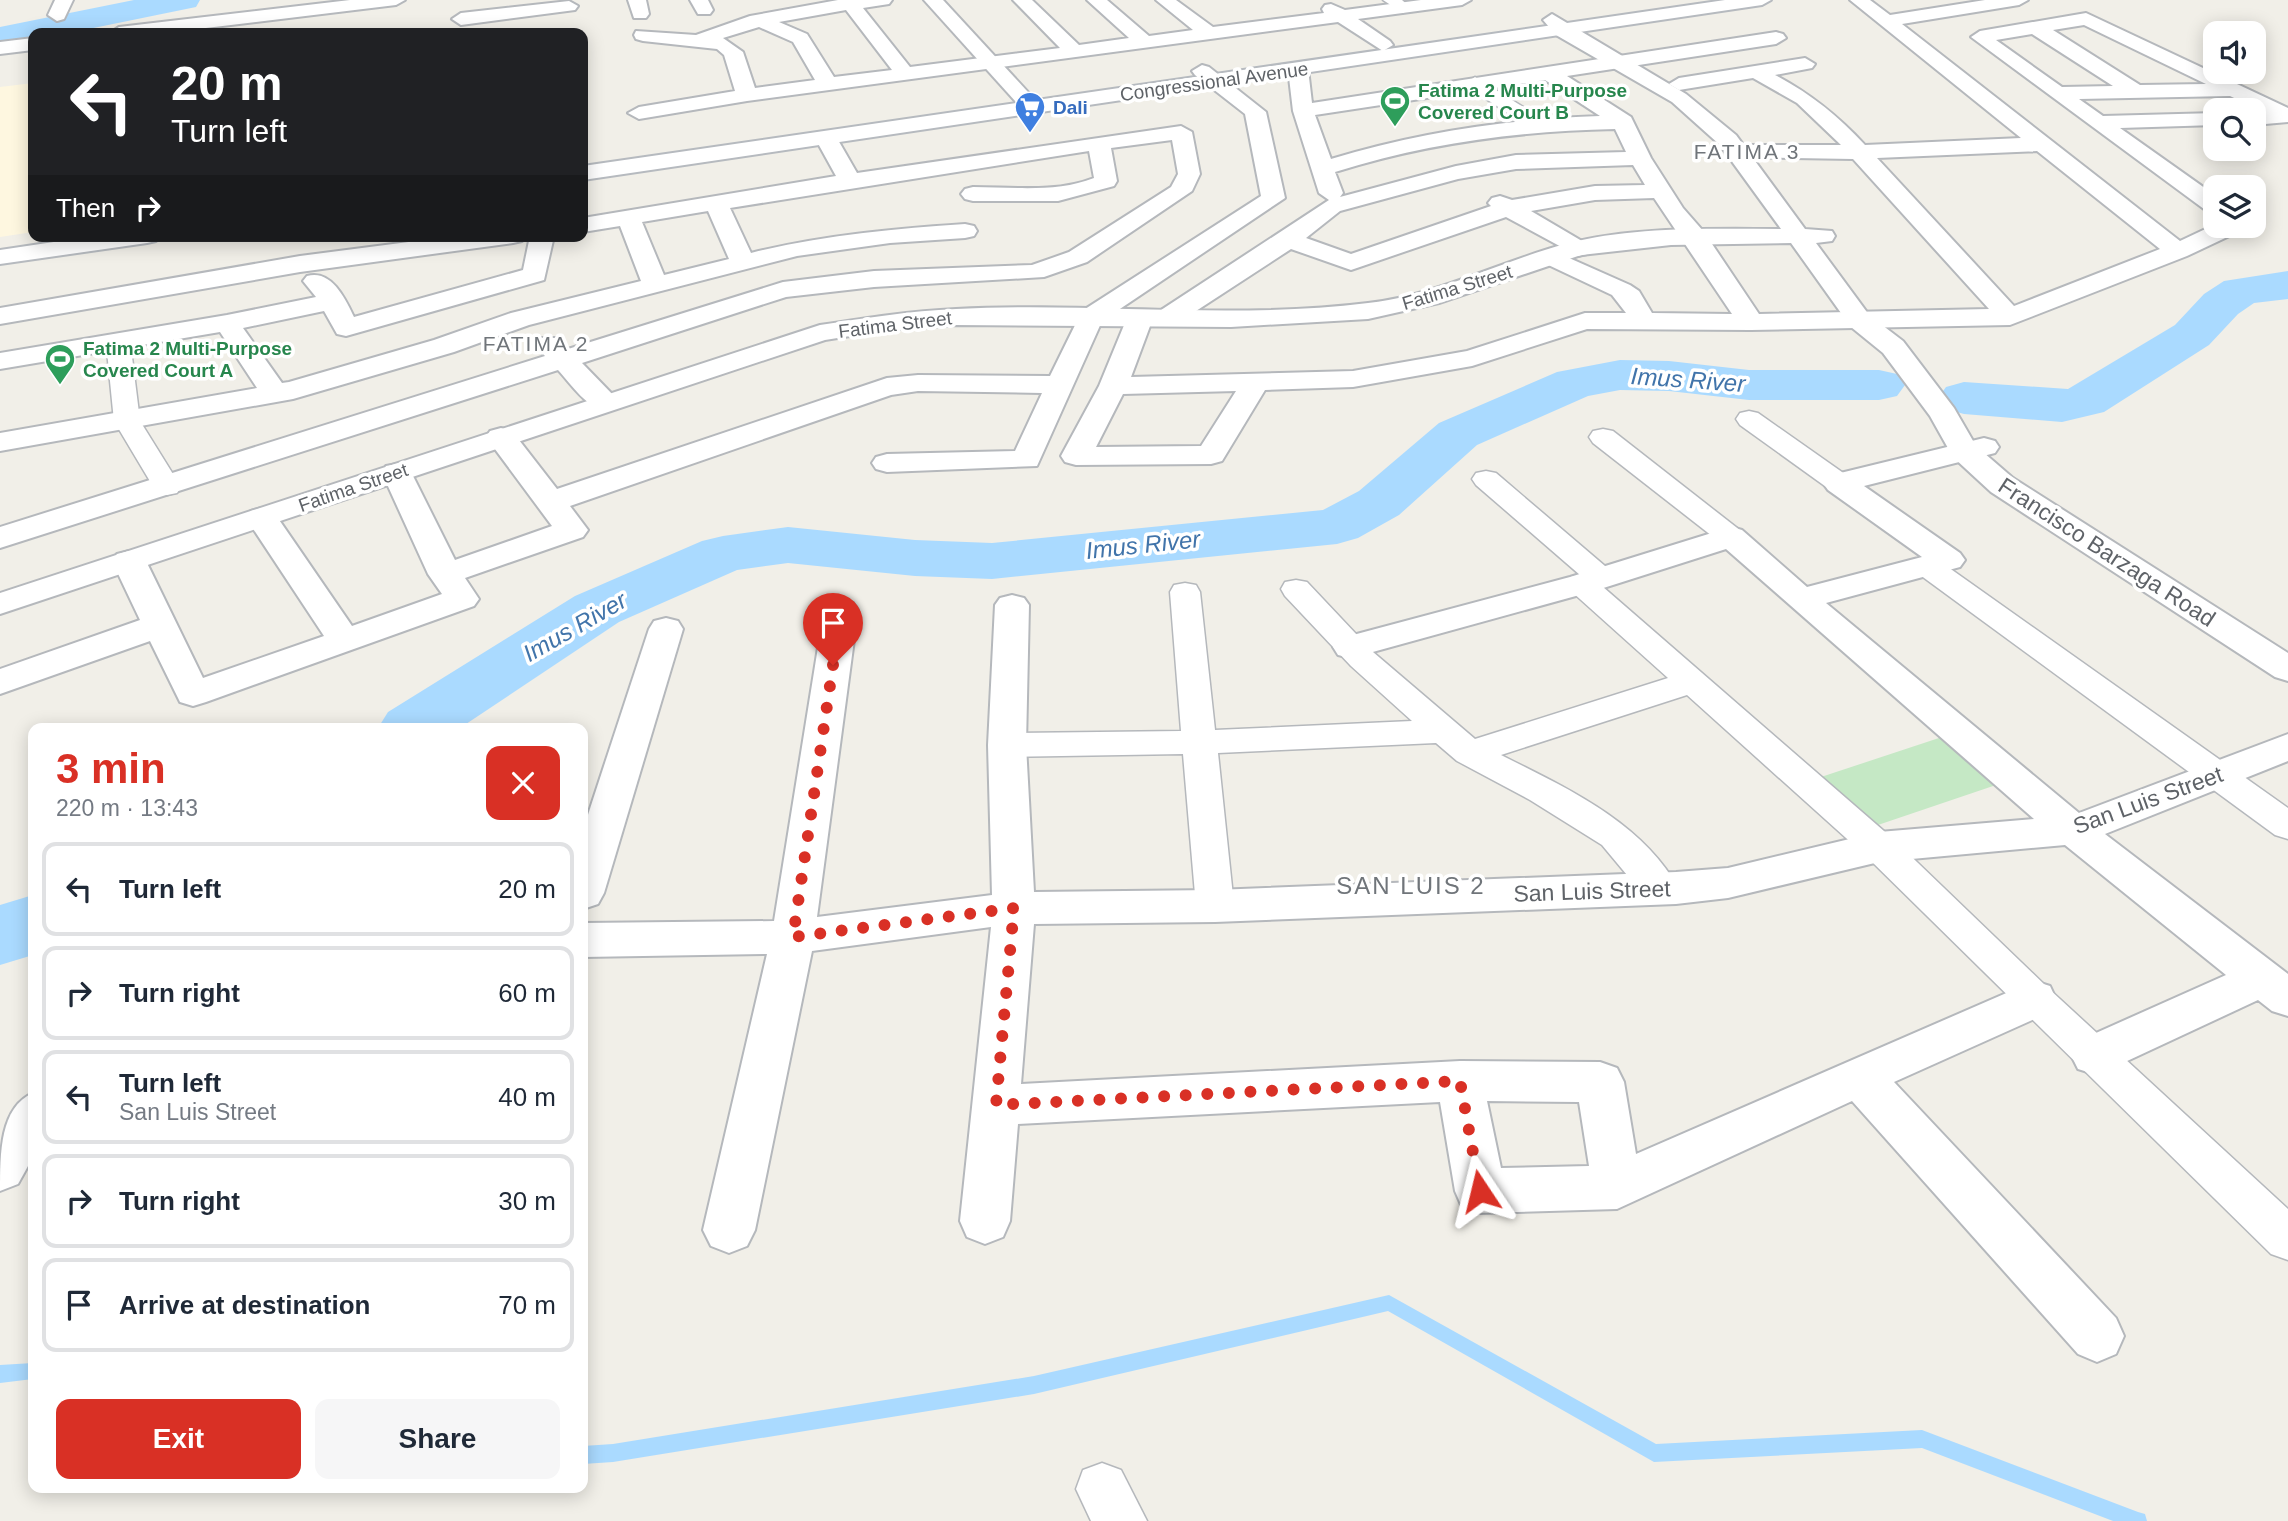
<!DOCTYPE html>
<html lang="en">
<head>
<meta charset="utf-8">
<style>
  :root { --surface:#fff; --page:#f6f6f7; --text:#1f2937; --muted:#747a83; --line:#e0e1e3; --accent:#d93025 }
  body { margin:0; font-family:Helvetica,sans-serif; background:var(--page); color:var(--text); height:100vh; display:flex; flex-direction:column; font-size:26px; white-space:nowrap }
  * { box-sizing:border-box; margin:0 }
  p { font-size:23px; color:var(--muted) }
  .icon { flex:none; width:38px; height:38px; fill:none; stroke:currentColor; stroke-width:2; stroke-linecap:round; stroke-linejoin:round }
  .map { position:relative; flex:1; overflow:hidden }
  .details { position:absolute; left:28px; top:723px; width:560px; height:770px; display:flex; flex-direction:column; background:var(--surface); border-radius:14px; box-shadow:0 4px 18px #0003 }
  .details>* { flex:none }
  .hud { position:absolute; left:28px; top:28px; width:560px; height:214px; border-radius:14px; box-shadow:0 4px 18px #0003; background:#202124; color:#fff; overflow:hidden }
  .controls { position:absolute; left:2203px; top:21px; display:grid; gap:14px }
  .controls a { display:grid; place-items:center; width:63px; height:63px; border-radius:14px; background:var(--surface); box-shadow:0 4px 18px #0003; font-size:35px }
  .pin { position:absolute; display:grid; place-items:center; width:60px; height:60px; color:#fff; margin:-72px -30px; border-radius:50% 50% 50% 0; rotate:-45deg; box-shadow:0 0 7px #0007 }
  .pin .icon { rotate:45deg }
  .me { position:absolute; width:77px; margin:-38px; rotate:350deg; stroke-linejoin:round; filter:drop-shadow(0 0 5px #0008) }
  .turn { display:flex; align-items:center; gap:24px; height:147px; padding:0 28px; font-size:32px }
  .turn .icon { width:91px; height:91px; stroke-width:2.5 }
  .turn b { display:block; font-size:49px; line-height:60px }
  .then { display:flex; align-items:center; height:66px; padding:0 28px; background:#0003; gap:14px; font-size:26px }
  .round { display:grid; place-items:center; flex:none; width:74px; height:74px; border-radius:14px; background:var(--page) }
  .headline { display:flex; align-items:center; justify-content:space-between; height:119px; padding:0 28px }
  h1 { font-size:42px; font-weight:600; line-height:52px; color:var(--accent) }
  .cta { display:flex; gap:14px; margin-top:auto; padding:14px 28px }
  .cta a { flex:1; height:80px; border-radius:14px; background:var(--accent); color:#fff; font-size:28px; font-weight:600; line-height:80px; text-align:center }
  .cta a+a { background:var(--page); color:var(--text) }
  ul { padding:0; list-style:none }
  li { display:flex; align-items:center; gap:21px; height:94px; margin:0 14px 10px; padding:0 14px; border:4px solid var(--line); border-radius:14px }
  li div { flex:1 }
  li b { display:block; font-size:26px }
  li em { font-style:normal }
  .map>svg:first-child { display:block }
  .commercial { fill:#fef7e0 }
  .green { fill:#c5e8c5 }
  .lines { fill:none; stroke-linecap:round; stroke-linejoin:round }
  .stream { fill:#aadaff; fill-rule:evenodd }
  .river { fill:#aadaff; fill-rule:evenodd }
  .pedestrian-casing { stroke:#b5b8bc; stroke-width:3 }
  .minor-casing { stroke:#b5b8bc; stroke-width:4 }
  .tertiary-casing { stroke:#b5b8bc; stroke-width:4 }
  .secondary-casing { stroke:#b6babf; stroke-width:4 }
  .pedestrian { fill:#fff; fill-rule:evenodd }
  .minor { fill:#fff; fill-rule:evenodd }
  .tertiary { fill:#fff; fill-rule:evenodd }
  .secondary { fill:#fff; fill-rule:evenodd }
  .route { stroke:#d93025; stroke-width:12; stroke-dasharray:0 21.6 }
  .labels { text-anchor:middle; stroke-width:7; stroke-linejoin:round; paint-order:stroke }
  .far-street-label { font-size:19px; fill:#5f6368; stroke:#fff }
  .far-leisure-label { font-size:19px; font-weight:bold; fill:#27864d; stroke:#fff; text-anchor:start }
  .far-shop-label { font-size:19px; font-weight:bold; fill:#366cbe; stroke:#fff; text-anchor:start }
  .far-neighbourhood-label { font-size:21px; letter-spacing:2px; fill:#70757a; stroke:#fff }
  .street-label { font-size:23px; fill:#5f6368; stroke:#fff }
  .water-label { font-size:24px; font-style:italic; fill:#4174aa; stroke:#fff }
  .neighbourhood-label { font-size:24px; letter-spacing:2px; fill:#70757a; stroke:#fff }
</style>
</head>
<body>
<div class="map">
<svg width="2288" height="1521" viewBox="0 0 2288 1521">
  <rect width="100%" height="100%" fill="#f1efe8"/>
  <!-- commercial -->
  <polygon class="commercial" points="33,83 33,232 0,237 0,87"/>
  <!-- green -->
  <polygon class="green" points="1942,737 1999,784 1875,826 1821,777"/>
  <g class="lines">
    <!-- stream -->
    <g class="stream">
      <polygon points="1389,1295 1656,1444 1922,1430 2138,1512 2145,1514 2147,1521 2113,1521 1922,1448 1654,1462 1388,1311 1034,1394 613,1462 583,1464 583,1446 613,1444 1034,1376"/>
      <polygon points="33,1363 33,1379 0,1383 0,1365"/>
    </g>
    <!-- river -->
    <g class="river">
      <polygon points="134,0 200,0 196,7 69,33 33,33 33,41 0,47 0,27"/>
      <polygon points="2288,271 2288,299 2254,303 2238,314 2209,345 2104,412 2062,422 1964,414 1946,409 1938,398 1946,387 1964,382 2068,389 2175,325 2204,294 2224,281"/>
      <polygon points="1620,360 1669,361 1749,370 1879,370 1897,374 1905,385 1897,396 1879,400 1749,400 1669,391 1620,390 1588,396 1477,445 1399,515 1358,538 1337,544 992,579 915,576 788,563 737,570 619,622 460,728 378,728 388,712 575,596 702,541 723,536 788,527 915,540 992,543 1323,510 1359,491 1439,423 1557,372"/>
      <polygon points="33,895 33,955 0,965 0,905"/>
    </g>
    <!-- pedestrian casing -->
    <g class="pedestrian-casing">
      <g id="pedestrian">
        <polygon points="1383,0 1402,0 1411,8 1403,13"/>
        <polygon points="1475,77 1544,120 1547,124 1544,128 1530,128 1468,87 1466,83"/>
        <polygon points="118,334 127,336 130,341 140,421 181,487 177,493 167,495 157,493 114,421 106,341 109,336"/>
        <polygon points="1749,411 1758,413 1849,477 1853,483 1849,489 1839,491 1829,489 1740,425 1736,419 1740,413"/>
        <polygon points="1603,429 1613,431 1741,531 1746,537 1741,543 1731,546 1721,543 1593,443 1589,437 1593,431"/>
        <path d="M1486,471l10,2 116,99 4,6 -4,6 -9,3 289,251 156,150 240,221v51l-17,-6 -405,-398 -179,-161 -186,60c66,33 141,67 178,134l-6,10 -13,4 -13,-4 -45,-54 -72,-45 -73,-39 -21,-18 -218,10 16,153 -5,10 -14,4 -14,-4 -5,-10 -13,-152 -176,3 -12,-4 -5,-8 5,-8 12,-4 174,-2 -11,-139 4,-7 11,-2 11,2 4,7 15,138 197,-9 -61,-55 -66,-70 -4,-7 4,-7 11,-2 11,2 66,70 102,87 193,-61 -97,-87 -4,-7 4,-7 9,-2 -104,-90 -4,-6 4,-6z"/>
        <polygon points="1927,557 1938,560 2288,808 2288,839 2275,835 1916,572 1912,566 1916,560"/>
        <polygon points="1102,1463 1121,1470 1147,1521 1091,1521 1076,1489 1083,1470"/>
      </g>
    </g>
    <!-- minor casing -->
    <g class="minor-casing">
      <g id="minor">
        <polygon points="55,0 73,0 64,19 57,21 48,15"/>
        <polygon points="350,0 405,0 396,5 164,33 110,33 119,27"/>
        <polygon points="628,0 646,0 649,14 646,18 634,18"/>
        <polygon points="690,0 708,0 713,10 710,14 698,14"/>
        <path d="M838,0h54l-3,4 -26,4 47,59 150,-19 -47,-48h19l47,45 50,-7 -42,-38h20l42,36 44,-6 -37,-30h20l37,27 111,-14 -2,-4 3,-4 6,-1 14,6 76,-10h50l-9,5 -104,14 32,22 3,4 -10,6 -45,-29 -591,79 -108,18 -11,-6 11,-6 96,-16 -11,-36 -7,-6 -74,-8 -7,-2 -2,-4 2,-4 60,4 54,-19zM846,10l46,60 -58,7 -27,-43 -28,-12zM759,27l34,15 22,38 -60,8 -12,-36 -20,-14z"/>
        <path d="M1850,0h20l20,15 95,-15h43l-9,5 -117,19 278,217 36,-17 27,2 -3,5 -53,25 -177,69 -259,5 -164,-1 -115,37 -119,21 -88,3 -43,71 -11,3 -135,1 -11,-3 -4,-6 38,-70 28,-68 4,-6h18l4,6 -22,59 222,-6 114,-20 118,-38h41l-14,-18 -70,-33 -3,-5 3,-5 9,-2 79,35 9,6 13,22 80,1 -78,-116 -59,2 -64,11 56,33 3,5 -3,5 -9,2 -72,-39 -155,53 -60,-21 -115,75h-18l-4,-6 4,-6 171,-112 -10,-7 -26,-82 -5,-42 10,-6 10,6 4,34 464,-71 7,2 3,4 -10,6 -209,32 64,41 20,41 32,50 21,24 55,82 230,-5 -136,-150 -124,-2 -3,-5 11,-7h104l-44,-42 -44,-25 -74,12 -10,-6 10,-6 126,-20 10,6 -3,4 -37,7c36,19 63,41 90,70l156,-7zM1545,80l55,36c-92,3 -181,16 -269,43l-16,-44zM1615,129l11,23 -110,3 -60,11 -116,31 3,-4 -8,-21c92,-29 184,-41 280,-43zM2037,151l123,98 -146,57 -137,-148zM1633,165l12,20 -50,1 -83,14 -12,-4 -8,2 -4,5 3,3 -140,48 -45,-16 34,-27 118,-32 58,-10zM1236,391l-35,55 -105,1 27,-53z"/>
        <polygon points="569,1 578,6 575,10 461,25 452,19 461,13"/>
        <path d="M2086,13l202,95v14l-34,3v-12l9,-1 -33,-16 -151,3 24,17 113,-3v12l-96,3 96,68v18l-8,-2 -237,-175 9,-6zM2084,25l122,59 -66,1 -87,-55zM2032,34l81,52 -51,1 -66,-47z"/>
        <polygon points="33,38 33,50 0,54 0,42"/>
        <polygon points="1202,65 1209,67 1266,112 1285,198 1102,321 1037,466 887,472 876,469 872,463 876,457 887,454 1015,451 1042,393 918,391 891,395 570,506 588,530 583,537 465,578 479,599 474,606 206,702 193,706 180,702 150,641 0,694 0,669 140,620 112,561 117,554 129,551 141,554 146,561 203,678 324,636 246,518 251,511 262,508 273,511 352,626 442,594 428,574 382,473 386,466 397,464 408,466 455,560 552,526 486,437 490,431 501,428 512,431 557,489 887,378 918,375 1050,376 1082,311 1261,196 1245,114 1195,75 1192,71"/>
        <path d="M1181,126l11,6 8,42 -8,17 -105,71 -43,15 -170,10 -88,10 -204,66 33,34 4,6 -4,6c-25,6 -41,-22 -57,-39l-558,178v-21l545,-171 -11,-12 4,-6h20l10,11 215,-67 91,-11 158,-6 37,-13 102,-65 7,-13 -6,-34 -61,8 6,33 -3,5 -56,15h-85l-8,-2 -4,-5 4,-5 8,-2c40,0 83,6 121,-9l-5,-27 -359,57 21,45c71,-18 142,-24 214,-29l9,2 3,5 -3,5 -9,2 -75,5 -93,13 -268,69 -75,27 -161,47 -293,52v-18l257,-45 -37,-56 -220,37v-16l227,-38 89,-18 -13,-16 4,-5c24,-7 38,22 47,41l169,-47 7,-34h24l-10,44 -198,56 -9,-2 -13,-23 -81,17 39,55 7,-1 145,-42 77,-27 130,-32 -21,-55 -37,6v-14l253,-42 -21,-38 3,-5h16l23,40zM708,211l21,48 -65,16 -22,-53z"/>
        <polygon points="455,236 525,236 522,241 513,243 300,272 0,324 0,308 300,256"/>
        <path d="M1984,438l11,3 4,6 -4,6 -131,33 96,67 5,7 -5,7 -134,36 253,210 209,-79v27l-183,73 183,140v42l-16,-5 -14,-11 -148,69 -16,5 -16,-5 -7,-14 7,-14 148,-66 -161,-130 -186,17 -151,36 -52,6 -461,18 -181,2 -13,160 439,-23 140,1 17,6 7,14 12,72 398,-173 16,5 6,13 -6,13 -156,70 222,236 8,18 -8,18 -19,8 -19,-8 -226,-253 -235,108 -137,4 -18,-6 -7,-16 -15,-89 -422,22 -8,97 -7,16 -18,7 -18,-7 -7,-16 31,-294 -179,24 -57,279 -8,16 -18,7 -18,-7 -8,-16 64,-276 -184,3v-34l191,-2 50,-311 5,-7 12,-4 12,4 5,7 -41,307 175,-22 -4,-150 7,-140 5,-7 12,-3 12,3 5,7 -3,140 8,147 181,-2 461,-18 52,-4 151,-36 155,-13 -308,-270 -132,42 -243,67 -13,-3 -5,-8 5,-8 232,-62 161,-50 11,3 65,57 115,-30 -94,-67 -5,-7 5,-7zM1487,1101l92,1 10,64 -88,2z"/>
        <polygon points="666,618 678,621 683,629 604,893 598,904 583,909 583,830 649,629 654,621"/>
        <path d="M33,1093v64l-15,27 -18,7c0,-38 0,-84 33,-98z"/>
      </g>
    </g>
    <!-- tertiary casing -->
    <g class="tertiary-casing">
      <g id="tertiary">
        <polygon points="924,0 943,0 1039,104 1042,108 1039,112 1025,112"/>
        <path d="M1552,14l134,80 50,41 69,94 27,2 3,5 -3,5 -16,2 53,72 34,26 51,67 22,38 37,32 275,175v28l-13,-4 -284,-185 -38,-35 -23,-41 -47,-63 -32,-26 -60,-84 -120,2 -90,10 -142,48 -71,16 -137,8 -275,-2 -68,5 -63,10 -825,274v-21l820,-268c45,-7 90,-14 136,-16 137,-7 275,11 412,-6 69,-8 131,-41 197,-59 69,-18 145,-15 216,-15l-61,-84 -48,-43 -116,-67 -13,-15z"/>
      </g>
    </g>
    <!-- secondary casing -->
    <g class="secondary-casing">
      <g id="secondary">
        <polygon points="1725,0 1771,0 1762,5 583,180 583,166"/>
        <polygon points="94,236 159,236 156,241 147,243 0,264 0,250"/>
      </g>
    </g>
    <!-- pedestrian -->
    <use href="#pedestrian" class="pedestrian"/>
    <!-- minor -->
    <use href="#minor" class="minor"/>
    <!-- tertiary -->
    <use href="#tertiary" class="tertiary"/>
    <!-- secondary -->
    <use href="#secondary" class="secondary"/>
  </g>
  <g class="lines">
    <!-- route -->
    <polyline class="route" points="833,665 793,937 1014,908 996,1105 1460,1081 1480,1191"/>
  </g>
  <!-- icons -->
  <defs>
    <g id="stadium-pin" transform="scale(1.575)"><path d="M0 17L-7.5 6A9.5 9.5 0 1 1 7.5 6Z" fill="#2e9e5b" stroke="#fff"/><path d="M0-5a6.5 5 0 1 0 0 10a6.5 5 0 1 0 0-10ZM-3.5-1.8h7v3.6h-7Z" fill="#fff"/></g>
    <g id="supermarket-pin" transform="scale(1.575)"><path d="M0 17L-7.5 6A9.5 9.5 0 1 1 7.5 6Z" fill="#3f7fe0" stroke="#fff"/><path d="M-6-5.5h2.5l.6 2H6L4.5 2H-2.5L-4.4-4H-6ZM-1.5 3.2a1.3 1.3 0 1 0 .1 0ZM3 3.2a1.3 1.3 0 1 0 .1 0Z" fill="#fff"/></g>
  </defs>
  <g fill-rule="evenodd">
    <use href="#stadium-pin" x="1395" y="101"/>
    <use href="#supermarket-pin" x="1030" y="107"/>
    <use href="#stadium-pin" x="60" y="359"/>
  </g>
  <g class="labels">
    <!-- far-street labels -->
    <g class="far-street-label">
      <text transform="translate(1214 81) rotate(-8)" y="7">Congressional Avenue</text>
      <text transform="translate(1457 287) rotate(-17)" y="7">Fatima Street</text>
      <text transform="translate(895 324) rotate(-7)" y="7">Fatima Street</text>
      <text transform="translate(353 487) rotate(-19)" y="7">Fatima Street</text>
    </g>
    <!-- far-leisure labels -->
    <g class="far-leisure-label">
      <text x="1418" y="97">Fatima 2 Multi-Purpose<tspan x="1418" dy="22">Covered Court B</tspan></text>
      <text x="83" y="355">Fatima 2 Multi-Purpose<tspan x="83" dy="22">Covered Court A</tspan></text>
    </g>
    <!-- far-shop labels -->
    <g class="far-shop-label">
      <text x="1053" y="114">Dali</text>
    </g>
    <!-- far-neighbourhood labels -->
    <g class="far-neighbourhood-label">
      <text x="1747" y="159">FATIMA 3</text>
      <text x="536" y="351">FATIMA 2</text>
    </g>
    <!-- street labels -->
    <g class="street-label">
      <text transform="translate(2107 552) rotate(33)" y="8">Francisco Barzaga Road</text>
      <text transform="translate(2148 800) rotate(-20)" y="8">San Luis Street</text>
      <text transform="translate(1592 891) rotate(-2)" y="8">San Luis Street</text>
    </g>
    <!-- water labels -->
    <g class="water-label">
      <text transform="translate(1688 380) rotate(4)" y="8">Imus River</text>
      <text transform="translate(1143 545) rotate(-6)" y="8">Imus River</text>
      <text transform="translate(575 627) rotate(-30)" y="8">Imus River</text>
    </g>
    <!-- neighbourhood labels -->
    <g class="neighbourhood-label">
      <text x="1411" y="894">SAN LUIS 2</text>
    </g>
  </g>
</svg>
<div class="controls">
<a><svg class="icon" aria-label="sound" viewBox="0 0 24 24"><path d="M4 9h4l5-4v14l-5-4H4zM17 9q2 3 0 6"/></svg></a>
<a><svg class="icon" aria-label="search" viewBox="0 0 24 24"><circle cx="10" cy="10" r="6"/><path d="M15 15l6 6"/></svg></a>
<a><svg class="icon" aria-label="layers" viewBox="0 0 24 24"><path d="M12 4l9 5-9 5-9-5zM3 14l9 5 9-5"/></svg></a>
</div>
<div class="pin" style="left:833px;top:665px;background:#d93025"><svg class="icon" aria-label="arrive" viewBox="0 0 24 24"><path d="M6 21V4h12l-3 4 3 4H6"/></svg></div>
<svg class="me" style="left:1480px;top:1191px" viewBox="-20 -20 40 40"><path d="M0-17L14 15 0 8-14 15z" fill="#d93025" stroke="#fff" stroke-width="4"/></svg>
<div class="hud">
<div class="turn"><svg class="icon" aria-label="left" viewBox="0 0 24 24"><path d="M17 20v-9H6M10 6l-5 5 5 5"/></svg><div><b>20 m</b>Turn left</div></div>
<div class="then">Then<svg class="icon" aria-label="right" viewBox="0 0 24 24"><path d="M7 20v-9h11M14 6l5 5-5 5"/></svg></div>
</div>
<section class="details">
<div class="headline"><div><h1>3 min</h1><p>220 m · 13:43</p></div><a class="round" style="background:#d93025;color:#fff"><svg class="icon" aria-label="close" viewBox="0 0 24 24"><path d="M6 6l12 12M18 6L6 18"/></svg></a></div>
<ul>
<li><svg class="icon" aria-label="left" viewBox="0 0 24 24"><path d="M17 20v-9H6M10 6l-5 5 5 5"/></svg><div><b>Turn left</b></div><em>20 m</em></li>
<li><svg class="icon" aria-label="right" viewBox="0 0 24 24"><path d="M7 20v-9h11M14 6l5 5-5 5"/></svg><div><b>Turn right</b></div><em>60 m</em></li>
<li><svg class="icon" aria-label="left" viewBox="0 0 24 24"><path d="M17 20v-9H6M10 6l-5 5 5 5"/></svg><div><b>Turn left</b><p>San Luis Street</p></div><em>40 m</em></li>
<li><svg class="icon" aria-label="right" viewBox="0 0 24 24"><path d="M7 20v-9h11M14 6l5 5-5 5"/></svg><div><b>Turn right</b></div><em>30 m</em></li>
<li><svg class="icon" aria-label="arrive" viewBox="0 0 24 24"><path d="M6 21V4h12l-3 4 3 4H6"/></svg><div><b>Arrive at destination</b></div><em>70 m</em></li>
</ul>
<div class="cta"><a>Exit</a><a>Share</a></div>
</section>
</div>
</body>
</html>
